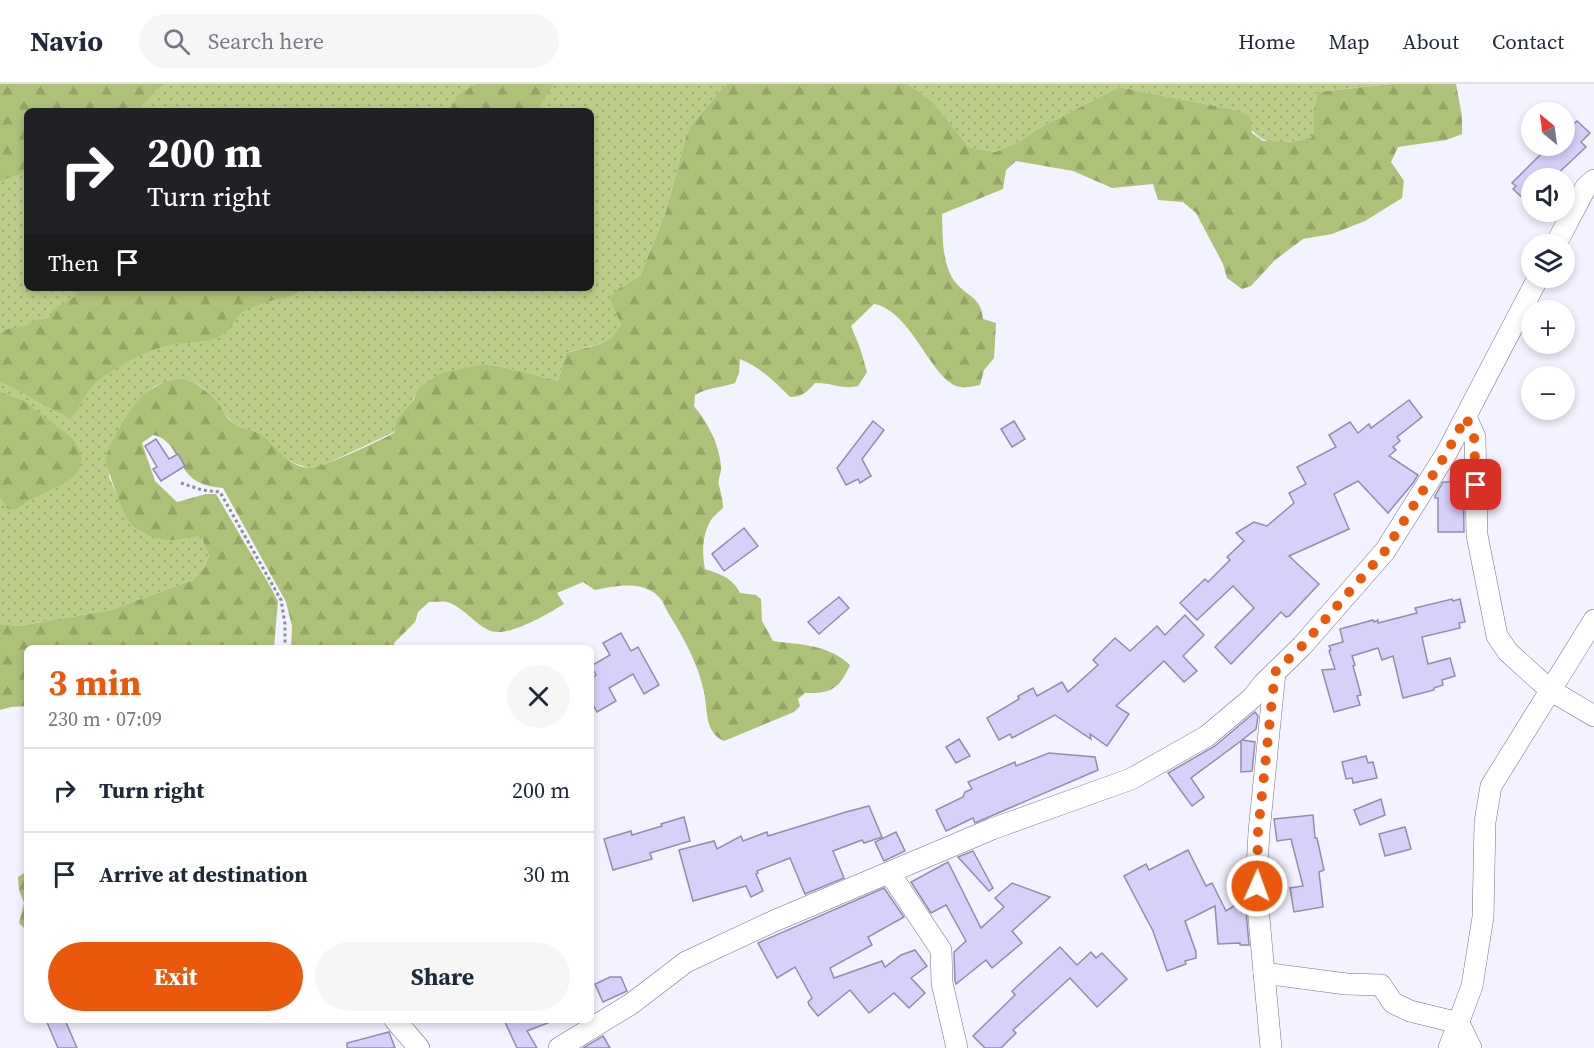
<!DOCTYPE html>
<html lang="en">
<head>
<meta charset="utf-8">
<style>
  :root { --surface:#fff; --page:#f6f6f7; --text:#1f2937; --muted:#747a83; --line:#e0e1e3; --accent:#ea580c }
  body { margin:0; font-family:"Source Serif 4",serif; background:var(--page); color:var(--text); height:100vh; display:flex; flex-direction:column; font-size:22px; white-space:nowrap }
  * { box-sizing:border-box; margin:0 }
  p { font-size:20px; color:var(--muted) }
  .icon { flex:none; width:33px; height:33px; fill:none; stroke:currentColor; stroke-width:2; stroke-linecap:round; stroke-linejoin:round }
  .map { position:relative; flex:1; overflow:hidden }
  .side { position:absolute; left:24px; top:561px; width:570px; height:378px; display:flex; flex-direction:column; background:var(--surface); border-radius:9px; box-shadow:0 3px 9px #0003 }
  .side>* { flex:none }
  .guide { position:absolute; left:24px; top:24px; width:570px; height:183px; border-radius:9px; box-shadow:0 3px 9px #0003; background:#202124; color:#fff; overflow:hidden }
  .needle { width:39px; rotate:331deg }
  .fabs { position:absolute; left:1521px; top:18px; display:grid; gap:12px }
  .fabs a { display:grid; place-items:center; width:54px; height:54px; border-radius:50%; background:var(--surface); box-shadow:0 3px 9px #0003; font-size:30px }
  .pin { position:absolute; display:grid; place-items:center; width:51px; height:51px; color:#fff; margin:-26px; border-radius:12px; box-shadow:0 3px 9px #0006 }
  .me { position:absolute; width:66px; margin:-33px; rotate:2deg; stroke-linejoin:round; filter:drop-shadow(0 0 4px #0008) }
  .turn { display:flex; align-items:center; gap:21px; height:126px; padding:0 24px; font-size:27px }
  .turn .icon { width:78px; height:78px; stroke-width:2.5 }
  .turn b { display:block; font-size:42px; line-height:51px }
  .then { display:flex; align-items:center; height:57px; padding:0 24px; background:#0003; gap:12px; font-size:22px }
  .round { display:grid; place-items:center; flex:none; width:63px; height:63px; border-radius:32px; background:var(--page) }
  .headline { display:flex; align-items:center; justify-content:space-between; height:102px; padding:0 24px }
  h1 { font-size:36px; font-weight:700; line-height:45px; color:var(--accent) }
  .primary-button { display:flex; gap:12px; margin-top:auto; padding:12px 24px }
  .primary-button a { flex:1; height:69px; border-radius:36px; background:var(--accent); color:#fff; font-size:24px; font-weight:700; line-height:69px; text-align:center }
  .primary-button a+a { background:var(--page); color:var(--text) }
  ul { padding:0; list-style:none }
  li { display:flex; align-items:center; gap:18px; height:84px; padding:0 24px; border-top:2px solid var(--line) }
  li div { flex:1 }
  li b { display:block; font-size:22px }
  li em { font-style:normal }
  header { display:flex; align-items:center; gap:36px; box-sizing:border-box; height:84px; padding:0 30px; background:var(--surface); border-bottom:2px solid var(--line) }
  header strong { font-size:28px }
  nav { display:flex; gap:33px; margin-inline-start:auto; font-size:21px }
  .search { width:420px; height:54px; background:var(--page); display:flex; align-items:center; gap:15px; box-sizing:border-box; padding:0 21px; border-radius:33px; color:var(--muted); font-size:22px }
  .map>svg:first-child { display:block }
  .grass { fill:url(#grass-dots); fill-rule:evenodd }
  .forest { fill:url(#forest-firs) }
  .building { fill:#d6d0fb; stroke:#918daa; stroke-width:1.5 }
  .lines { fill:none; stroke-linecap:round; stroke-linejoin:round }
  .street-casing { stroke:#75718e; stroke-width:22 }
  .path { stroke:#8e8c98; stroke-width:3; stroke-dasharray:3 3; stroke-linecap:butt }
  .street { stroke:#fff; stroke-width:21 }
  .route { stroke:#ea580c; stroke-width:10; stroke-dasharray:0 18 }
</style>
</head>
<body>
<header>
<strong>Navio</strong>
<div class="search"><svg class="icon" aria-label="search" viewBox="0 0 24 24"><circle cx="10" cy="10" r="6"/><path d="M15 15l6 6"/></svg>Search here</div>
<nav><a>Home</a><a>Map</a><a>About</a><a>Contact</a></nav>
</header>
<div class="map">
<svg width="1594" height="964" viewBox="0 0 1594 964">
  <defs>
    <pattern id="grass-dots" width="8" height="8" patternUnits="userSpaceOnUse" patternTransform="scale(1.5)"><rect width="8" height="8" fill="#bbcd88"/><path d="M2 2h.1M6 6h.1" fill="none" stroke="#a0af75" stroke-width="1.8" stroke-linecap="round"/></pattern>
    <pattern id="forest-firs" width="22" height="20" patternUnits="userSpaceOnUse" patternTransform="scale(1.5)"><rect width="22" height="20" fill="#aec178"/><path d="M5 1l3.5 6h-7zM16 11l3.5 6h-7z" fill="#95a568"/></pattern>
  </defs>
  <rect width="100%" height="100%" fill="#f3f2ff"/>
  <!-- grass -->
  <g class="grass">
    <path d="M0,0h726l-35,41 -5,11 -20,75 -26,65 -24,14c2,10 5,22 5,33 -1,20 -39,25 -55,30l-8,28 -37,-10 -35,-7 -69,26c-5,17 -19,23 -23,42l-66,31 -17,6 -17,-6 -12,-7 -17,-19 -31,-13 -12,-12 -6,-12 -17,-15 -11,-5h-17l-16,6 -16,13 -26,43 -4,35 21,47 15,10 24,6 16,-4h16l8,20 -5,12 -11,12 -83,30 -91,16 -19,-2zM27,27h564v177h-564z"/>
    <path d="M908,0h483l-73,8 -4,17v22l-3,7c-43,8 -49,9 -75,-28l-117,-23 -76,39 -27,17 -21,9 -26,-5 -36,-45z"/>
  </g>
  <!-- forest -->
  <g class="forest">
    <polygon points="0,0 165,0 158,4 137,27 27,27 27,87 0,97"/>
    <polygon points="477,0 554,0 539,23 534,27 449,27 458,11"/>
    <path d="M726,0h182l25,18 36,45 26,5 21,-9 27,-17 76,-39 117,23 13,6 3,17 11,8 26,1 22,-4 3,-7v-22l4,-17 73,-8h65l6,32v18l-16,6 -48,7 -7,15 13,19 -2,17 -37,23 -33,13 -29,5 -28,21 -24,26 -9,3 -15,-11 -4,-14 -27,-51 -13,-11 -25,-2 -5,-16 -41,4 -39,-17 -57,-10 -10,9 -3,19 -61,25c1,21 -1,51 14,69 11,14 25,13 27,36l13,4 -2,35 -10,12 -4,15c-6,1 -13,3 -19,2 -29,-3 -48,-76 -87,-83l-23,22 9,22 7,24 -9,14c-15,4 -28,-4 -43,-3 -8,9 -13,14 -25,14 -15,-15 -30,-30 -50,-38l-1,14 -4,10c-14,5 -27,4 -40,12l-1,11c14,17 25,38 27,60 1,7 -4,13 -2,19 2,9 4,14 4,23 -4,4 -11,9 -13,14 -8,14 -8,32 -5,47 15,5 28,9 35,24l16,2 5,4 1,22 11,20c29,4 54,3 77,24 -11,24 -19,29 -45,28l-7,6 2,7 -6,6 -70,29c-20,-9 -16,-31 -20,-49 -6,-28 -19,-52 -34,-76 -4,-6 -7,-16 -12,-20 -16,-16 -44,-10 -63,-6l-12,-8 -26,11 7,11c-16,10 -55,33 -73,27 -16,-6 -27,-24 -44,-29 -5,-1 -12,0 -18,0l-11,10 -3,10 -21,21 2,5h-105l1,-22 -6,-24 -63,-114c-11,-1 -23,-3 -32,-11 -13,-12 -17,-39 -38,-42l-11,8 13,38 22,21 29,-8h10l54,92 8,15 -4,47h-247v58l-16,1 -11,3v-86l19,2 91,-16 83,-30 11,-12 5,-12 -8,-20c-11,0 -21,4 -31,4 -13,0 -34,-8 -41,-18 -5,-7 -24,-57 -23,-64 2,-13 26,-54 36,-62 19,-15 41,-25 61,-7 5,4 10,8 14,12 5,8 8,17 16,22 10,7 24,7 33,15 13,13 24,29 44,30 10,1 73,-29 84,-35l2,-12 18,-22 3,-9 19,-14 10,-4 40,-8 35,7 37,10 8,-28c20,-6 47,-7 55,-29l-11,-24 6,-10 24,-14 26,-65 20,-75 5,-11z"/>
    <path d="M81,204h225c-14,11 -32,10 -48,17 -5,2 -13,4 -17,8 -10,9 -8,19 -25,25 -15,5 -31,4 -46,7 -24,5 -50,20 -70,34 -15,10 -18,28 -30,40l-58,-32 -12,-5v-49l8,-4 19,-3 7,-6 12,-1 6,-4v-4l12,-9 9,-4z"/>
    <path d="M0,308l24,9 48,37c29,39 -17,48 -42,62 -6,3 -10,8 -16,10l-6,-1 -8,-12z"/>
    <polygon points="27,787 27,847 19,839 24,819 19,806 18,793"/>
  </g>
  <!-- building -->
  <g class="building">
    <polygon points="1577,37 1590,49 1581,58 1586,63 1553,94 1532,94 1532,123 1513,105 1516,102 1512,99 1549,62 1564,62 1564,49"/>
    <polygon points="1409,316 1422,333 1397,353 1400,357 1393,363 1396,366 1389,372 1418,391 1413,399 1388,429 1358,397 1334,410 1349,445 1289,472 1319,500 1289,532 1286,533 1281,528 1231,580 1215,563 1254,524 1233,502 1197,536 1180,519 1205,495 1208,498 1230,476 1227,473 1244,457 1236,449 1254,438 1267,442 1294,419 1289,409 1306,400 1297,383 1336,363 1329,351 1350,338 1358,349 1369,340 1371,344"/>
    <polygon points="873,337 884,346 862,375 871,392 860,399 858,395 846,401 837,384"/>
    <polygon points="1014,337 1025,355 1012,363 1001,345"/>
    <polygon points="156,355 169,375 178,370 185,382 161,397 153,385 157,383 145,362"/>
    <polygon points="1451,386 1463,386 1464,448 1438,448 1438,414 1435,414 1435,412 1443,398 1450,398"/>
    <polygon points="744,444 758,462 724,487 712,470"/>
    <polygon points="839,513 849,524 819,550 808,538"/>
    <polygon points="1452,515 1453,517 1460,515 1465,538 1459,539 1460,544 1422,553 1428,580 1450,574 1455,592 1442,596 1443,601 1434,604 1434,606 1403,614 1393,572 1382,576 1378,564 1352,572 1355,581 1353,582 1361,611 1357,612 1360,621 1334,628 1322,586 1335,585 1329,567 1331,566 1329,562 1343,558 1340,545 1373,536 1374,538 1378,536 1378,539 1417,529 1415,524"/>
    <polygon points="1185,531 1204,551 1183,572 1197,587 1184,598 1164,577 1116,622 1129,630 1107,662 1090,650 1091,655 1055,631 1012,654 1010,650 999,656 987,634 1019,615 1018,612 1033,604 1037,612 1062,598 1068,608 1098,581 1093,576 1115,554 1130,567 1157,542 1165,551"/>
    <polygon points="621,549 631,567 638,563 659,601 644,610 633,590 609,604 616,617 597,628 591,617 591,595 596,591 591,582 610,571 603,559"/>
    <polygon points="1255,628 1258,632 1256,645 1242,656 1255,658 1252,687 1241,688 1241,657 1191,694 1204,713 1192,722 1168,689 1215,662"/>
    <polygon points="959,655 970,672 956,679 946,663"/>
    <polygon points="1049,669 1095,673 1098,686 998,729 975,739 973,734 946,747 936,726 963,713 965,708 972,705 968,698 1015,678 1016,682"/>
    <polygon points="1366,672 1368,679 1373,678 1377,694 1353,699 1352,694 1346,695 1342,678"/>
    <polygon points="1381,715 1385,731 1360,741 1354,726"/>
    <polygon points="869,722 882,753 864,759 862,756 833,767 844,794 805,810 790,774 757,787 758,789 756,790 763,807 751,813 746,802 693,817 679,766 714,757 717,765 741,752 743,757 767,748 768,752 846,728"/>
    <polygon points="1313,731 1315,754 1317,754 1324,786 1319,788 1323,823 1294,828 1290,804 1303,802 1291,755 1277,757 1274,735"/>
    <polygon points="684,733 690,757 650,769 652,775 613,786 604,755 631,747 632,751 662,742 661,740"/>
    <polygon points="1405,743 1411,765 1385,772 1379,750"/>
    <polygon points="896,748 905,767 884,777 875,758"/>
    <polygon points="1188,766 1206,802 1212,799 1226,827 1237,820 1246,827 1249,861 1240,861 1240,859 1218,860 1215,822 1185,837 1196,868 1196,874 1185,877 1186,880 1167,887 1153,847 1124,792 1146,780 1149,786"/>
    <polygon points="973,767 993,804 989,807 958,773"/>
    <polygon points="948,778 981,844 1004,823 995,814 1012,799 1050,813 1012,847 1022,859 992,884 986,876 956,900 955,897 954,868 966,857 946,821 931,829 911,798"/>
    <polygon points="884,804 904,833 868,853 872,861 830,884 834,894 882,877 885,883 901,871 915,866 927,882 911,894 925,909 909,924 894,909 869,929 850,906 818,932 809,921 808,918 812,914 795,883 777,894 758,859"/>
    <polygon points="1060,863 1077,881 1091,868 1096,874 1102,869 1127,895 1097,923 1070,894 1013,946 1016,949 1001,964 985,964 973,952 1015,911 1012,907"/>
    <polygon points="610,893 621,893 627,907 603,918 595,900"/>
    <polygon points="46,936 65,936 77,964 58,964"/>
    <polygon points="504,936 553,936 553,937 527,947 537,964 517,964"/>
    <polygon points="389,948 395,964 347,964 347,959"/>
    <polygon points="603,952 610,964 583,964"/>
  </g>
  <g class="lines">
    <!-- street casing -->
    <g class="street-casing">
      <g id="street">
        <polyline points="1556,160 1586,103 1594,96"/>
        <polyline points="1466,333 1475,353 1477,451 1497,552 1508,568 1550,606 1594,632"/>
        <polyline points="888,790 895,797 941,866 942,899 957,964"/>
        <polyline points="1264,889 1346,900 1381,901 1393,919 1410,927 1459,939 1471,964"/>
        <polyline points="395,936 419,964"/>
        <polyline points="559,964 631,920 686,878 774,837 992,745 1131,695 1207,652 1252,614 1263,600 1302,562 1385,467 1446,370 1538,194"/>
        <polyline points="1271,964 1256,802 1259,748 1275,588"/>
        <polyline points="1449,964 1472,902 1483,833 1485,738 1491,702 1594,536"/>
      </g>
    </g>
    <!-- path -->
    <polyline class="path" points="181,399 202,406 220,408 281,516 285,540 285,564"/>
    <!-- street -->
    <use href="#street" class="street"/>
  </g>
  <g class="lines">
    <!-- route -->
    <polyline class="route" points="1257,802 1258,748 1275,588 1302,562 1385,467 1446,370 1466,333 1474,353 1476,401"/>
  </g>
</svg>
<div class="fabs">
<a><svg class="needle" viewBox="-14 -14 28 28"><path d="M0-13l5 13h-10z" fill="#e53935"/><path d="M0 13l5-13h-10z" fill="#747a83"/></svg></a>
<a><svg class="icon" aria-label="sound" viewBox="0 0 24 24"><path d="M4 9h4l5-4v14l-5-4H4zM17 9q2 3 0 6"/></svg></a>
<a><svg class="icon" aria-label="layers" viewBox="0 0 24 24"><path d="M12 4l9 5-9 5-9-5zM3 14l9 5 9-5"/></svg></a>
<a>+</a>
<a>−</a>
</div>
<div class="pin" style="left:1476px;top:401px;background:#d93025"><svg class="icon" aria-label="arrive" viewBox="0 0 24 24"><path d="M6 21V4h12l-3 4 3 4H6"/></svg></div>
<svg class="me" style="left:1257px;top:802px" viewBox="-20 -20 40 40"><circle r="17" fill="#ea580c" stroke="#fff" stroke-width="3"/><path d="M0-11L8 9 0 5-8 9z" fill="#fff"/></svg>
<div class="guide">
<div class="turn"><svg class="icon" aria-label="right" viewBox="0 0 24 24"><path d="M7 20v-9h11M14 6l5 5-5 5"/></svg><div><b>200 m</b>Turn right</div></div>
<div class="then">Then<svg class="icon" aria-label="arrive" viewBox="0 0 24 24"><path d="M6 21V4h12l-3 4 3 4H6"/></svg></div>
</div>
<section class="side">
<div class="headline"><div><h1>3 min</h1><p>230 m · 07:09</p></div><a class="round"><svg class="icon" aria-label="close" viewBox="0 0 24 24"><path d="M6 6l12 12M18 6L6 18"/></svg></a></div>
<ul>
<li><svg class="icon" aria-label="right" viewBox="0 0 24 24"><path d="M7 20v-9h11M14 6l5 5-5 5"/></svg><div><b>Turn right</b></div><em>200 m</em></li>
<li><svg class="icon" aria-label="arrive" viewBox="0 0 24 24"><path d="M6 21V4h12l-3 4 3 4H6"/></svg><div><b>Arrive at destination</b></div><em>30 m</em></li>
</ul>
<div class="primary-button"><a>Exit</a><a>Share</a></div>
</section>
</div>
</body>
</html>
